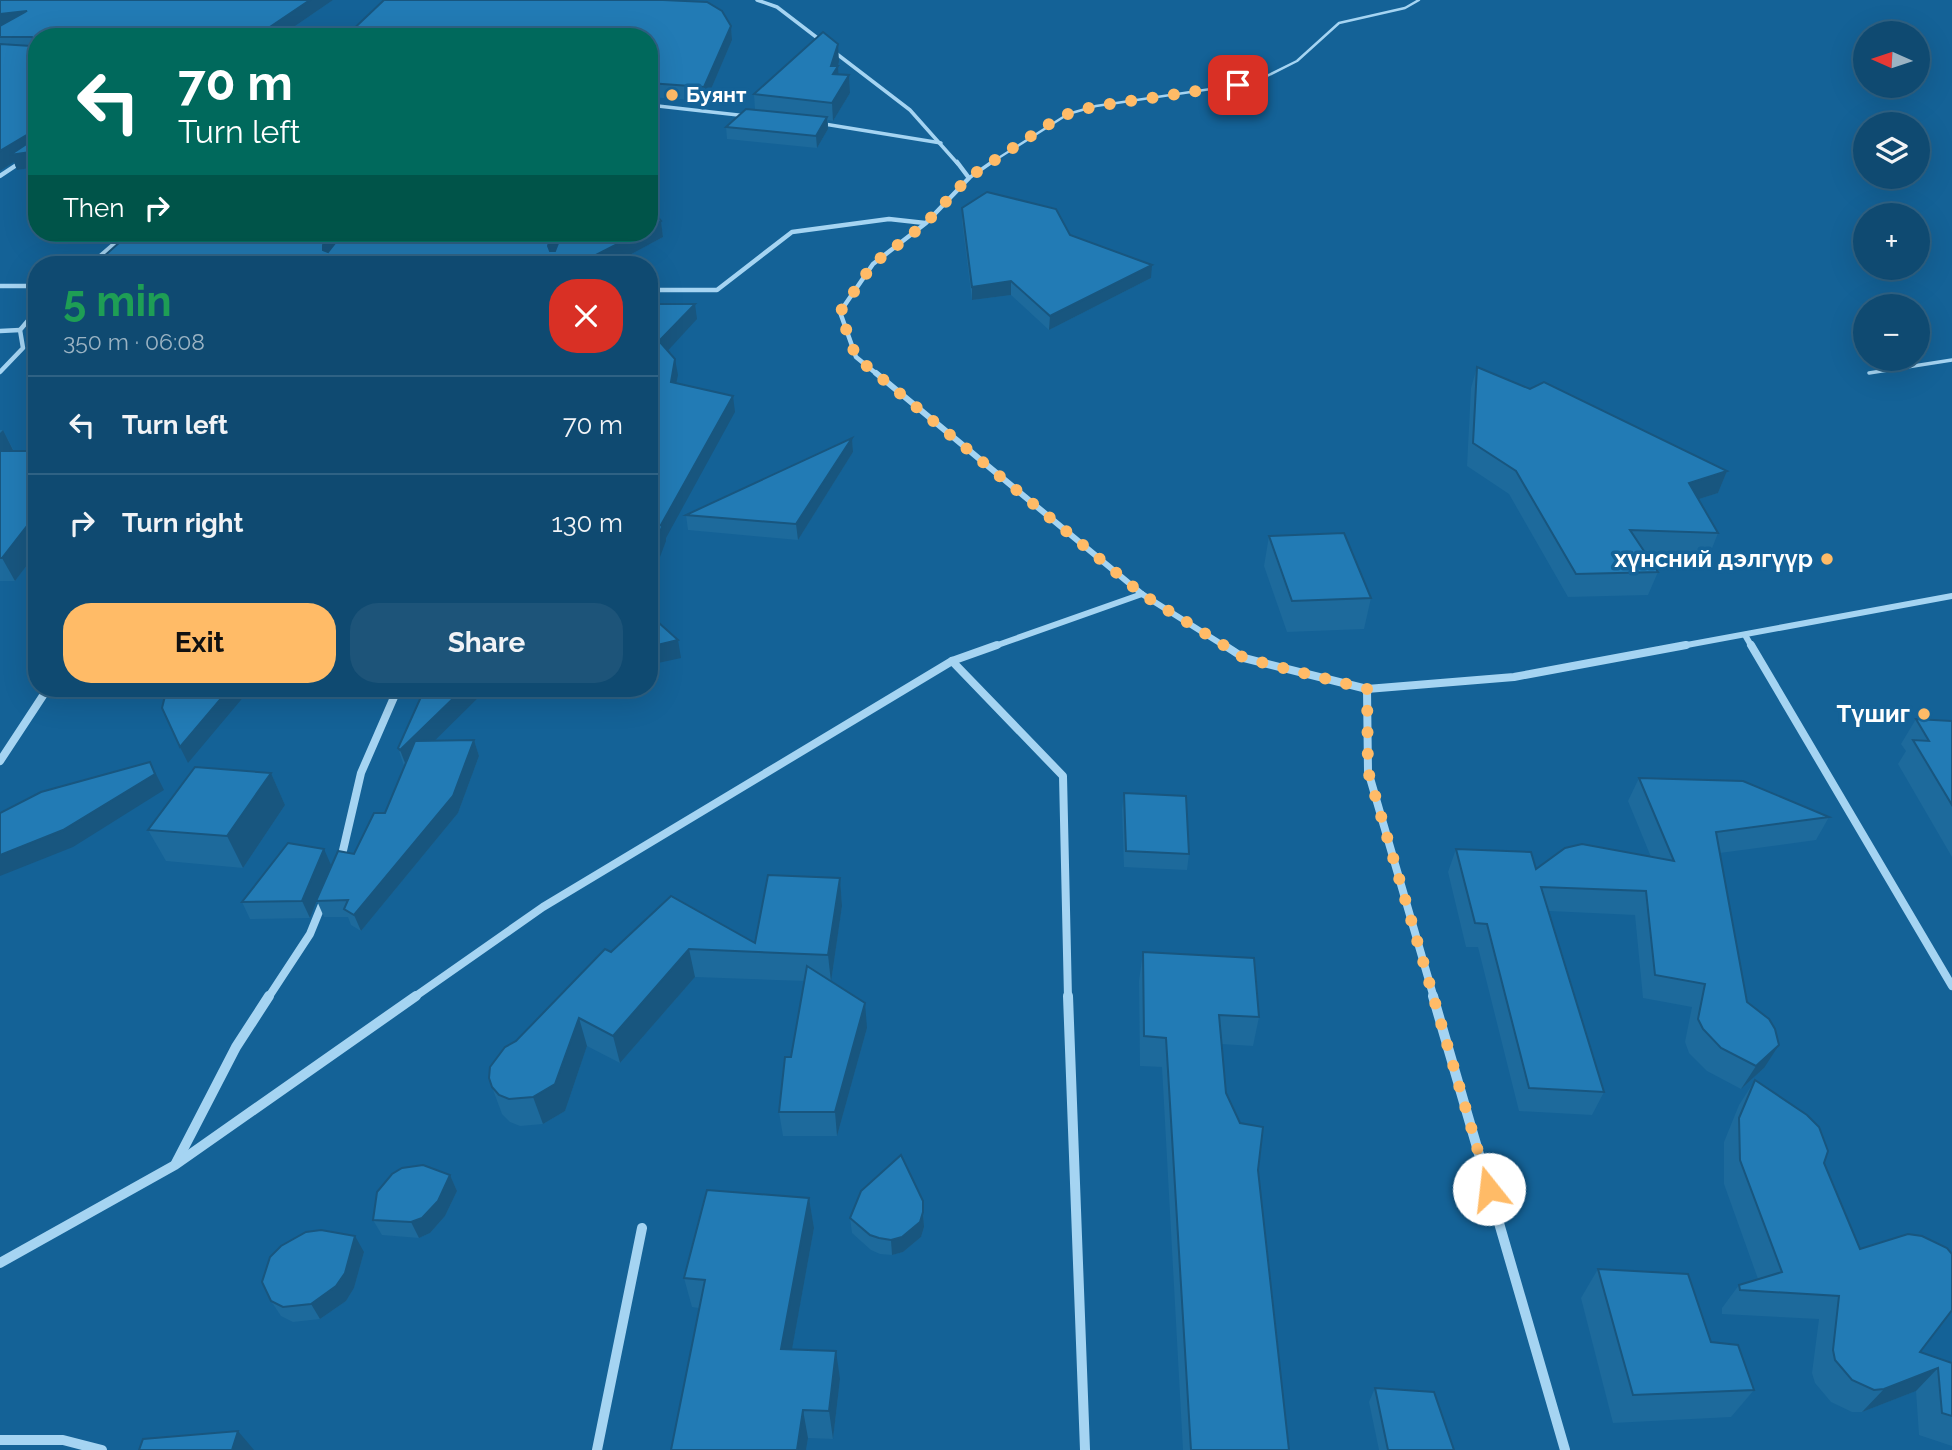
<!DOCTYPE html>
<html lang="en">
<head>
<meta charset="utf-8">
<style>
  :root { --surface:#0f4a71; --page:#1d5479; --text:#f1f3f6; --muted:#9bb3c3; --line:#2f6284; --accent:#ffbb67 }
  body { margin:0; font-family:Raleway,sans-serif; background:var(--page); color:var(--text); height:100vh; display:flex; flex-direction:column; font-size:26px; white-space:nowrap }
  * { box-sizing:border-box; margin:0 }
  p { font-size:23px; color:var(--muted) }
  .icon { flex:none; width:38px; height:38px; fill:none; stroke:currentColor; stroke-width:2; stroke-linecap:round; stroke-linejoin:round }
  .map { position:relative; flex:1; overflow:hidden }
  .details { position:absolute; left:28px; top:256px; width:630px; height:441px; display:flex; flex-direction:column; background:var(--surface); border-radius:28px; box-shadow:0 7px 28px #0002,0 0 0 2px var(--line) }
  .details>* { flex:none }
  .hud { position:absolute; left:28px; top:28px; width:630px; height:214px; border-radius:28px; box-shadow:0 7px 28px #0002,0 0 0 2px var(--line); background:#00695c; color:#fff; overflow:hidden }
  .needle { width:46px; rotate:273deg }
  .fabs { position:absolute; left:1853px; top:21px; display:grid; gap:14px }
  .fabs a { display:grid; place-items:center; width:77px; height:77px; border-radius:50%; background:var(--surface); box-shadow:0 7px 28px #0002,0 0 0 2px var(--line); font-size:35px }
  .pin { position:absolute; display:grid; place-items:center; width:60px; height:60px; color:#fff; margin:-30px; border-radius:14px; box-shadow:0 4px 10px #0006 }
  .me { position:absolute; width:77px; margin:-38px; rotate:344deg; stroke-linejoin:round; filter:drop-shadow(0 0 5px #0008) }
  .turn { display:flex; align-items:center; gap:24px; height:147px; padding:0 35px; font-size:32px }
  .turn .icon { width:91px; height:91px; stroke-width:2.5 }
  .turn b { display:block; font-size:49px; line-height:60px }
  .then { display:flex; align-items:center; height:66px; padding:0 35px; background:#0003; gap:14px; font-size:26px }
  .round { display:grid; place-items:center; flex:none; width:74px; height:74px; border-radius:28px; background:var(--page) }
  .head { display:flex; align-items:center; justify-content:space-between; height:119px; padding:0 35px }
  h1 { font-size:42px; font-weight:700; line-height:52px; color:#1e9e55 }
  .button { display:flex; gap:14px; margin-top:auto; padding:14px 35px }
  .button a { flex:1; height:80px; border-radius:28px; background:var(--accent); color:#111; font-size:28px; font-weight:700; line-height:80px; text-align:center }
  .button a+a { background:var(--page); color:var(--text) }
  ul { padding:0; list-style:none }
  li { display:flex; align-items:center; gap:21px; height:98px; padding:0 35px; border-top:2px solid var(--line) }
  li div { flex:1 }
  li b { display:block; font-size:26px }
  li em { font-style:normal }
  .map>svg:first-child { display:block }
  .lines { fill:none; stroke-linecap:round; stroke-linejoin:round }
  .service-far1 { stroke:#a5d4f2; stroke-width:2.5 }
  .service { stroke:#a5d4f2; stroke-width:3.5 }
  .minor-far4 { stroke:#a5d4f2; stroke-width:3.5 }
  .minor-far3 { stroke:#a5d4f2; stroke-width:4.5 }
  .minor-far2 { stroke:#a5d4f2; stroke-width:6 }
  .minor-far1 { stroke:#a5d4f2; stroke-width:8 }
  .minor { stroke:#a5d4f2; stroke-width:10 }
  .wall { fill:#1d6a9c }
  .shaded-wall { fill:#18567f }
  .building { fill:#227bb5; stroke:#18567f; stroke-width:2 }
  .route { stroke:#ffbb67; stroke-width:12; stroke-dasharray:0 21.6 }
  .poi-dot { fill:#ffbb67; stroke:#146297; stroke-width:2.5 }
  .labels { text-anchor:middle; stroke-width:7; stroke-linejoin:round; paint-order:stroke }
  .far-poi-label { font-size:21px; font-weight:bold; fill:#fff; stroke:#146297; text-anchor:start }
  .poi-label { font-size:24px; font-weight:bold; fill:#fff; stroke:#146297; text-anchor:end }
</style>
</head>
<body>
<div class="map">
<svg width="1952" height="1450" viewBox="0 0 1952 1450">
  <rect width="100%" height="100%" fill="#146297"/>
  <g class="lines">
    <!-- service-far1 -->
    <polyline class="service-far1" points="989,164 1068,114 1096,106 1238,85 1269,75 1297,61 1339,23 1405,8 1419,0"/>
    <!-- service -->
    <g class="service">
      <polyline points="969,178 992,162"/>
      <polyline points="1869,373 1952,360"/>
    </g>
    <!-- minor-far4 -->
    <g class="minor-far4">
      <polyline points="757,0 777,7 824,43"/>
      <polyline points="833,51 910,110 958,164"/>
      <polyline points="649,105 747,116"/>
      <polyline points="818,123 941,143"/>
      <polyline points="18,164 37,152"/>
    </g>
    <!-- minor-far3 -->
    <g class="minor-far3">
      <polyline points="0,176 21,162"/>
      <polyline points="91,264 127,233"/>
      <polyline points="0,286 37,286"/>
      <polyline points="649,290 717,290 792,232 889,219 925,223"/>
      <polyline points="0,331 20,330"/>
      <polyline points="0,372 23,348 20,330 37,310"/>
      <polyline points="878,375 856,357 840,312 873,264 926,223 969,178 957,162"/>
    </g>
    <!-- minor-far2 -->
    <g class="minor-far2">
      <polyline points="876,373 1142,594 1226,647"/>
      <polyline points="1745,635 1752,647"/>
      <polyline points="992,647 1142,594"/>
      <polyline points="1676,647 1952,596"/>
    </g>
    <!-- minor-far1 -->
    <g class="minor-far1">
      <polyline points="1224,645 1244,658 1367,689 1514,677 1686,645"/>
      <polyline points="1751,645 1952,986"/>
      <polyline points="952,661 1063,776 1068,998"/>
      <polyline points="1367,689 1368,771 1434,998"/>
      <polyline points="0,761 48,688"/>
      <polyline points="341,859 361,773 398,688"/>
      <polyline points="268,998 310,934 323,902"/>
      <polyline points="413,998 543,907 952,661 997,645"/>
    </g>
    <!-- minor -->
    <g class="minor">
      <polyline points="1068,996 1085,1450"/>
      <polyline points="1433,996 1565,1450"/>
      <polyline points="176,1163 236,1047 269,996"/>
      <polyline points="0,1263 175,1165 416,996"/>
      <polyline points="0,1440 63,1440 102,1450"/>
      <polyline points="597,1450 642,1228"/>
    </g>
  </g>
  <!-- wall -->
  <g class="wall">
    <polygon points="0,0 333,0 279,37 37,37 37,167 17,170 14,162 0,171"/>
    <polygon points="731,26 732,40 706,101 649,97 649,37"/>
    <polygon points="839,61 838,67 838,74 849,75 850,93 833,121 828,120 828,129 817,148 727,139 726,127 755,110 754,94"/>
    <polygon points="962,208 1070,235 1151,278 1049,330 1011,295 972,300 962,221"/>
    <polygon points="661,221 663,237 613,264 105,264 561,233 555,251"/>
    <polygon points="1477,367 1727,471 1718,493 1699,499 1718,533 1709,556 1646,554 1658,572 1648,595 1568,597 1509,494 1467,466 1471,388"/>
    <polygon points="0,430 3,430 14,451 37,451 37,552 15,581 0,581"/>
    <polygon points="852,438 853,452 798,540 688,530 686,515"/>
    <polygon points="1269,536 1371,598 1364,629 1287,632 1264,566"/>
    <polygon points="488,688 434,740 474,740 479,756 458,813 361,931 351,925 348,917 324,917 317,901 310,918 250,919 242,902 331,865 354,854 385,813 404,766 398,748"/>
    <polygon points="1916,719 1952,721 1952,857 1898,764 1906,751 1901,744"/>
    <polygon points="271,773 285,805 243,868 166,861 148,830"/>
    <polygon points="1639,778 1829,817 1816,840 1720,853 1747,1002 1764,1068 1741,1089 1707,1071 1689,1053 1685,1042 1692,1007 1643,998 1635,915 1549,911 1604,1092 1592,1115 1519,1111 1478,947 1466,947 1448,872 1456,849 1536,869 1651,857 1628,801"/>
    <polygon points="1124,793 1189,854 1187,870 1124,867 1122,810"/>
    <polygon points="840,878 842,906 831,982 867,1028 837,1136 783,1136 779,1112 791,1057 805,981 695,977 620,1063 587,1046 565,1111 543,1124 520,1126 510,1122 502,1114 492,1087 611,952 755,943"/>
    <polygon points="1143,952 1259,1017 1253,1046 1221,1044 1226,1093 1258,1170 1289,1450 1183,1450 1162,1067 1140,1066 1139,981"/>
    <polygon points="1755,1080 1824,1163 1860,1249 1920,1352 1952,1363 1952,1446 1919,1435 1916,1391 1862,1412 1852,1412 1831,1402 1815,1383 1812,1373 1819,1319 1722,1314 1722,1308 1739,1285 1758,1279 1724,1184 1724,1142 1739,1105"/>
    <polygon points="450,1175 457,1191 445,1216 430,1233 419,1238 382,1235 373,1220"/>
    <polygon points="809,1198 814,1228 792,1349 840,1379 833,1439 808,1438 806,1450 671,1450 699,1308 692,1307 684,1278"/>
    <polygon points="923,1201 924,1227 921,1237 903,1252 892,1255 880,1254 871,1250 852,1233 850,1218"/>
    <polygon points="364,1252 354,1288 346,1301 320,1319 293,1322 281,1316 271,1301"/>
    <polygon points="1598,1269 1711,1342 1754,1390 1731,1417 1613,1423 1581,1298"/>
    <polygon points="1375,1388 1454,1450 1379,1450 1369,1402"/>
  </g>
  <!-- shaded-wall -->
  <g class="shaded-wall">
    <polygon points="310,0 333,0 279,37 255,37"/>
    <polygon points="27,11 0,27 0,14"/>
    <polygon points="731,26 732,40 706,101 704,87"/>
    <polygon points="838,44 839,61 838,67 839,84 835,92 831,66"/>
    <polygon points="849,75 850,93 833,121 832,103"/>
    <polygon points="827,117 828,129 817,148 816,136"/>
    <polygon points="30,133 36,148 37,167 17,170 14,162 0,171 0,151"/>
    <polygon points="661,221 663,237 613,264 598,264 596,255 639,233 649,233 649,227"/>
    <polygon points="332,233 348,233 328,264 323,250 323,245"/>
    <polygon points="552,233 561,233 554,255 550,255 548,246"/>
    <polygon points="496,255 498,264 492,264"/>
    <polygon points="1152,265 1151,278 1049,330 1050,316"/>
    <polygon points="1011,281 1011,295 972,300 972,287"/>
    <polygon points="695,304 697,319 662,357 659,341"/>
    <polygon points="675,359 678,375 673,398 671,382"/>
    <polygon points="733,396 735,412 666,538 666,541 649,586 649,560 661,525"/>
    <polygon points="3,430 14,452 0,466 0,433"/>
    <polygon points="852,438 853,452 798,540 796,524"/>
    <polygon points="1727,471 1718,493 1680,505 1689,483"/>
    <polygon points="37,513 37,552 15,581 2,558"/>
    <polygon points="678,640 681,658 649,665 649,647"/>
    <polygon points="230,688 251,688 188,763 180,747"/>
    <polygon points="464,688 488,688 407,768 400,750"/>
    <polygon points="474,740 479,756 458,813 361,931 354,915"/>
    <polygon points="150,762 164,790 73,847 0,876 0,855"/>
    <polygon points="271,773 285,805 243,868 227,836"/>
    <polygon points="324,849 331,865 310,918 302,901"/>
    <polygon points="840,878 842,906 831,982 828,955"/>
    <polygon points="689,949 695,977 620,1063 613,1036"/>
    <polygon points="865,1003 867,1028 837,1136 835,1112"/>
    <polygon points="579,1018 587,1046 565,1111 543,1124 533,1097"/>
    <polygon points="1779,1045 1764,1068 1741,1089 1756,1066"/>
    <polygon points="450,1175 457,1191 445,1216 430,1233 419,1238 411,1222"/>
    <polygon points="809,1198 814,1228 787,1377 781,1349"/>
    <polygon points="923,1212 924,1227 921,1237 903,1252 892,1255 891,1240"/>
    <polygon points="355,1236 364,1252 354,1288 346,1301 320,1319 311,1304"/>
    <polygon points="836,1351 840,1379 833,1439 829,1411"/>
    <polygon points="1938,1368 1916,1391 1862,1412 1884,1389"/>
    <polygon points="803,1410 808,1438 806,1450 797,1450"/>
    <polygon points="238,1431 254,1450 232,1450"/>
  </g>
  <!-- building -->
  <g class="building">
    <polygon points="0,0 310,0 255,37 37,37 37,151 10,155 34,139 34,134 30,133 0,151 0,44 31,46 36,42 32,37 0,37 0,26 27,11 0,14"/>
    <polygon points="384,0 663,0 707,2 722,11 731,26 704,87 649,83 649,37 345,37"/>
    <polygon points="823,32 838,44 831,66 838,66 833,74 849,75 832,103 754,94"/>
    <polygon points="746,109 827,117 816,136 726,127"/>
    <polygon points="987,192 1056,209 1070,235 1152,265 1050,316 1011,281 972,287 962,208"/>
    <polygon points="649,206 661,221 649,227"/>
    <polygon points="130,233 332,233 323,245 323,250 328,252 343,233 552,233 548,246 550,251 555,251 562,233 639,233 596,255 496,255 492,264 106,264 102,258"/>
    <polygon points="649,304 695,304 659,341 675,359 671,382 733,396 661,525 663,524 649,560"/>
    <polygon points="1477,367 1530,389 1544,382 1727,471 1689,483 1718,533 1630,530 1658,572 1576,574 1516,471 1473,443"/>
    <polygon points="852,438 796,524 686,515"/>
    <polygon points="0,451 37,451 37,513 2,558 0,558"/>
    <polygon points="1344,533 1371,598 1292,601 1269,536"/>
    <polygon points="649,614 678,640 649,647"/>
    <polygon points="167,688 230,688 180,747 162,708"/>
    <polygon points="425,688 464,688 400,750 398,748"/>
    <polygon points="1916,719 1952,721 1952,805 1913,740 1929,741"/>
    <polygon points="474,740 453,796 354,915 344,909 348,900 316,901 338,851 354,854 374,813 385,813 415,741"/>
    <polygon points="150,762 155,774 63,830 0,855 0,813 41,792"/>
    <polygon points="195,767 271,773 227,836 148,830"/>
    <polygon points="1639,778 1743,781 1829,817 1716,832 1747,1002 1769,1019 1775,1029 1779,1045 1756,1066 1721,1048 1703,1029 1698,1019 1705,984 1655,975 1646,891 1541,887 1604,1092 1529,1088 1487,924 1475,923 1456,849 1531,852 1536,869 1565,848 1582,844 1674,861"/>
    <polygon points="1124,793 1186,796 1189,854 1126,851"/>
    <polygon points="288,843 324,849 302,901 242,902"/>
    <polygon points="768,875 840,878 828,955 689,949 613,1036 579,1018 555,1084 533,1097 509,1099 499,1095 492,1087 489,1078 490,1067 505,1047 516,1041 605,949 611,952 671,896 755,943"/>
    <polygon points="1143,952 1254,958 1259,1017 1219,1015 1226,1093 1240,1123 1263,1127 1258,1170 1289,1450 1191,1450 1166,1038 1144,1036"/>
    <polygon points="807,966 865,1003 835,1112 779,1112 785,1057 791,1057"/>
    <polygon points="1755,1080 1807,1115 1819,1127 1828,1151 1824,1163 1860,1249 1908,1234 1922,1236 1947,1248 1952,1254 1952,1310 1920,1352 1952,1363 1952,1416 1942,1413 1938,1368 1884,1389 1874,1390 1852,1380 1835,1360 1833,1350 1839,1296 1740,1290 1739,1285 1782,1272 1740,1160 1739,1118"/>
    <polygon points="901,1155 923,1201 923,1212 920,1222 902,1237 891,1240 879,1238 870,1235 850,1218 861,1191"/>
    <polygon points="423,1165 450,1175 438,1201 422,1218 411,1222 373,1220 377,1192 392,1174 402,1168"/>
    <polygon points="707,1190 809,1198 781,1349 836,1351 829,1411 803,1410 797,1450 671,1450 705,1280 684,1278"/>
    <polygon points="321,1230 355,1236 345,1273 336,1286 311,1304 283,1307 271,1301 262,1282 270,1257 281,1246 306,1232"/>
    <polygon points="1598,1269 1688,1274 1711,1342 1738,1345 1754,1390 1633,1395"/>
    <polygon points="1375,1388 1434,1392 1454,1450 1388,1450"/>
    <polygon points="238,1431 232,1450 139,1450 143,1439"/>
  </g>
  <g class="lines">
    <!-- route -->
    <polyline class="route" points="1238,85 1096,106 1068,114 1049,124 968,178 926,223 873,264 840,312 856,357 1142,594 1244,658 1367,689 1368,771 1489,1189"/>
  </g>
  <!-- markers -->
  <g class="poi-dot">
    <circle cx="672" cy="95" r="7"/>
    <circle cx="1827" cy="559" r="7"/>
    <circle cx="1924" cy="714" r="7"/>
  </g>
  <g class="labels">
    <!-- far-poi labels -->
    <g class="far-poi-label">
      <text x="686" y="102">Буянт</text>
    </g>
    <!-- poi labels -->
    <g class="poi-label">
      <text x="1813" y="567">хүнсний дэлгүүр</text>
      <text x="1910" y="722">Түшиг</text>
    </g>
  </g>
</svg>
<div class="fabs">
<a><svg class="needle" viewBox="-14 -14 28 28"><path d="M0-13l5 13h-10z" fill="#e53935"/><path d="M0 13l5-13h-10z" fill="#9bb3c3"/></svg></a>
<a><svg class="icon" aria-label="layers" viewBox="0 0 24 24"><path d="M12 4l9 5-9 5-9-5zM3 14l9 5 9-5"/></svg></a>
<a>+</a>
<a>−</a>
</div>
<div class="pin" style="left:1238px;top:85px;background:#d93025"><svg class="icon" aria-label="arrive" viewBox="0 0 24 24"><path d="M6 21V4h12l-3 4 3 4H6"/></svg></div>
<svg class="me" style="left:1489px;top:1189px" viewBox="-20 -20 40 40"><circle r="19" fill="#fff"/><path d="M0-13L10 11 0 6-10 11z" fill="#ffbb67"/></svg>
<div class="hud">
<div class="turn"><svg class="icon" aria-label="left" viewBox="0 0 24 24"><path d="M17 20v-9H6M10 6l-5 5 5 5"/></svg><div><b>70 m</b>Turn left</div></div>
<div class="then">Then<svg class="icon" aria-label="right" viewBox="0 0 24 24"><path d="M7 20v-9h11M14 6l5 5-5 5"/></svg></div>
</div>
<section class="details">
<div class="head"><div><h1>5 min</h1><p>350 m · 06:08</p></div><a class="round" style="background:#d93025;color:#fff"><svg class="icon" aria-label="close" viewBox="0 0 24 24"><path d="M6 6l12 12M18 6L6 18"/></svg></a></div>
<ul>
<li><svg class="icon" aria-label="left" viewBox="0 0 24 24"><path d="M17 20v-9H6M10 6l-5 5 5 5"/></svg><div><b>Turn left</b></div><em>70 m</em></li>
<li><svg class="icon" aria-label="right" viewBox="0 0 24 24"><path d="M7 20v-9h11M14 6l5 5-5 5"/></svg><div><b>Turn right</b></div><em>130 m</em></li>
</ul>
<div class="button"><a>Exit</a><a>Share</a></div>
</section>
</div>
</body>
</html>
